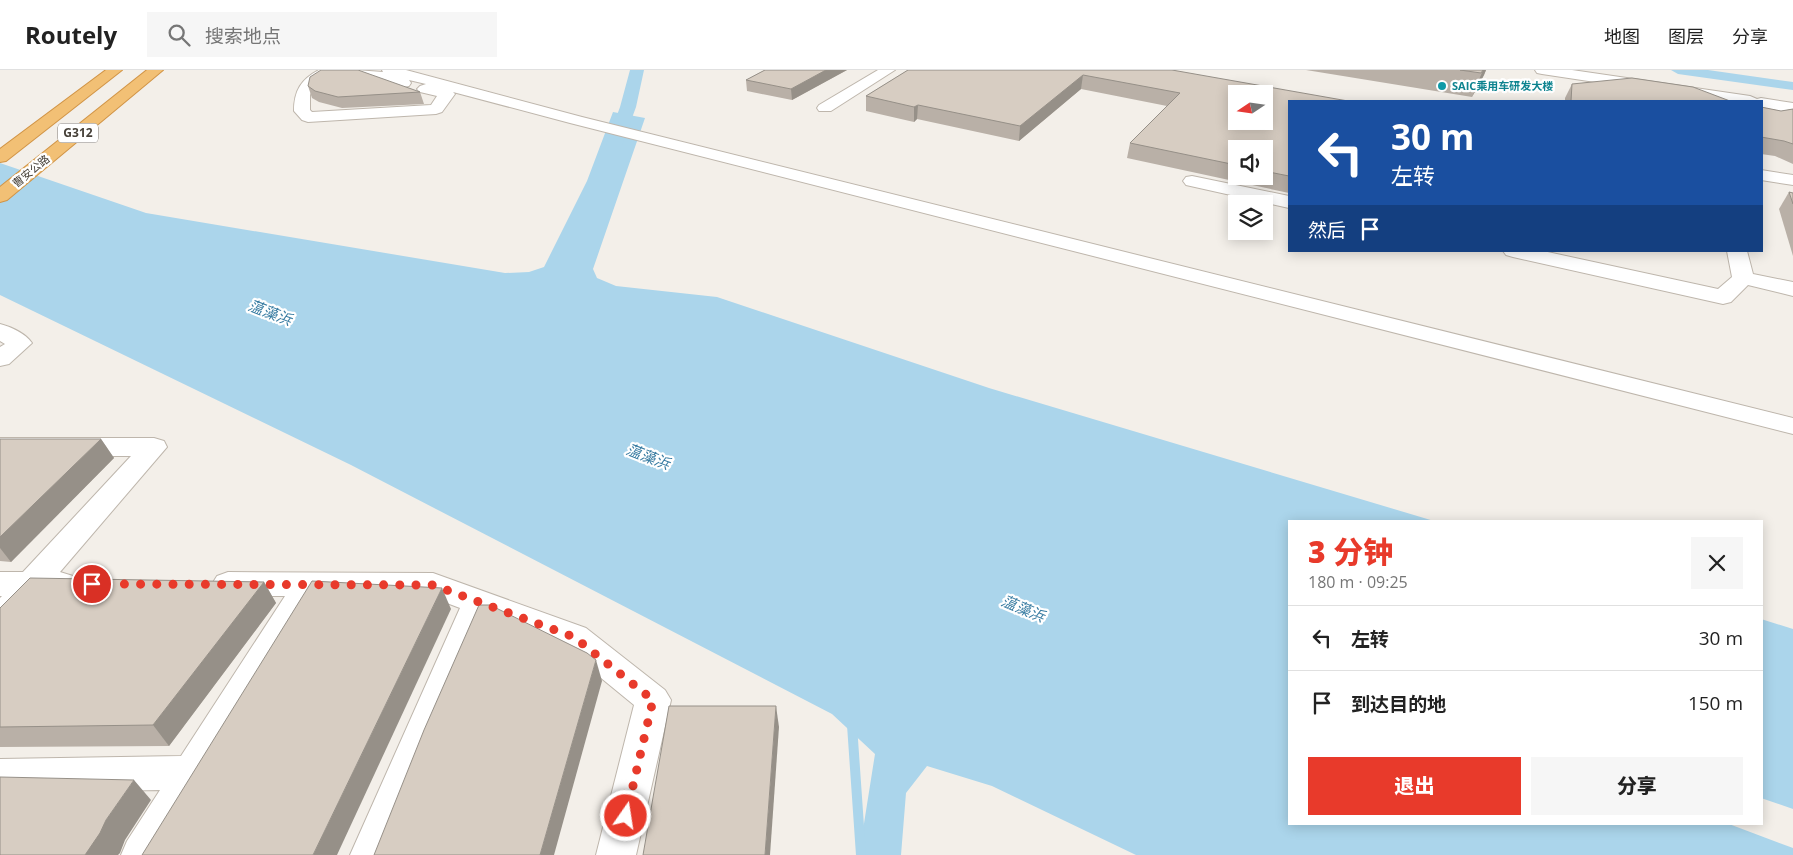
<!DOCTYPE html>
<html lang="zh">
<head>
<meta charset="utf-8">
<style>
  :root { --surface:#fff; --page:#f6f6f6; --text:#222; --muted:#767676; --line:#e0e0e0; --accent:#e83a2b }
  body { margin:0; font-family:"Open Sans","Noto Sans SC",sans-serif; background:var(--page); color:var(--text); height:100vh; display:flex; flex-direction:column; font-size:19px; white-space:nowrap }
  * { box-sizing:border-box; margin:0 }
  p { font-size:16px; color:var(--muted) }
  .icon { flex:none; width:28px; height:28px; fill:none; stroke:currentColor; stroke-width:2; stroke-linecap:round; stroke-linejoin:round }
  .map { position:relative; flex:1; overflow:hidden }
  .details { position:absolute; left:1288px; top:450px; width:475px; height:305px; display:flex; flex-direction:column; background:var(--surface); border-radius:0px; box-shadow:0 2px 12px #0003 }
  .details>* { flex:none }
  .banner { position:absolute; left:1288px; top:30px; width:475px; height:152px; border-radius:0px; box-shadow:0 2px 12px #0003; background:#1a4fa0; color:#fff; overflow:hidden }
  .needle { width:32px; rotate:257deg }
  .tools { position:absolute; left:1228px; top:15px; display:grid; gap:10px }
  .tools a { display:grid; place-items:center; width:45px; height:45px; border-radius:0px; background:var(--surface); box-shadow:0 2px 12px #0003; font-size:25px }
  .pin { position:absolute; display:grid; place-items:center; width:42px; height:42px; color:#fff; margin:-21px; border:2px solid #fff; border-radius:50%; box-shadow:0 1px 5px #0007 }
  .me { position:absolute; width:55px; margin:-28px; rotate:13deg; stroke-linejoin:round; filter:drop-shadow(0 0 4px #0008) }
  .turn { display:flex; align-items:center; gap:18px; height:105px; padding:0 20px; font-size:22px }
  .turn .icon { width:65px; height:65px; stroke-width:2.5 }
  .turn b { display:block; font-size:35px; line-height:42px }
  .then { display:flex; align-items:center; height:48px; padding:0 20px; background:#0003; gap:10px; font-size:19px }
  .round { display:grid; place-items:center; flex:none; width:52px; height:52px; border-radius:0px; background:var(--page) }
  .summary { display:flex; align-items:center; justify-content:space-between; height:85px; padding:0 20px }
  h1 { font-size:30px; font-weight:800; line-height:38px; color:var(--accent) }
  .action { display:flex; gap:10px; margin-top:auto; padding:10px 20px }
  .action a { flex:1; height:58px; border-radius:0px; background:var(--accent); color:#fff; font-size:20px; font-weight:800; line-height:58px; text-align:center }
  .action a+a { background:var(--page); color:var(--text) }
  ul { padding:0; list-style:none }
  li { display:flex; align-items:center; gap:15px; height:65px; padding:0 20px; border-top:1px solid var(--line) }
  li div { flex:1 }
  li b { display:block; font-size:19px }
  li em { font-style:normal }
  header { display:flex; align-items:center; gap:30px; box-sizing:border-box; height:70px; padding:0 25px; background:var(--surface); border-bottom:1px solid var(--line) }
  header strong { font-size:24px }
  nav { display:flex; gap:28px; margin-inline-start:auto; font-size:18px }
  .search { width:350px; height:45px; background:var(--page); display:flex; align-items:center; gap:12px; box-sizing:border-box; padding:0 18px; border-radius:0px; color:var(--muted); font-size:19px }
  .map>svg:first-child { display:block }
  .water { fill:#abd5eb }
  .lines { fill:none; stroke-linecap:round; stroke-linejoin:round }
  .stream { stroke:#abd5eb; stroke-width:10 }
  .canal { fill:#abd5eb; fill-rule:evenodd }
  .minor-casing { stroke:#beb6ac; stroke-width:2 }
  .highway-casing { stroke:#d19446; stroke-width:2 }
  .minor { fill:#fff; fill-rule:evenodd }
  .highway { fill:#f2c075; fill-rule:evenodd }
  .wall { fill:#b9b0a7; fill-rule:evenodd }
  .shaded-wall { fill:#969088 }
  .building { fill:#d7cdc2; stroke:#969088; fill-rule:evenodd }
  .route { stroke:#e83a2b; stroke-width:9; stroke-dasharray:0 16.2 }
  .culture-dot { fill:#0f9aa8; stroke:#fff; stroke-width:2 }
  .labels { text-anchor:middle; stroke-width:4.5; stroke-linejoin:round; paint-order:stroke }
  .far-culture-label { font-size:11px; font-weight:bold; fill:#0d838f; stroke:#fff; text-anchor:start }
  .far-street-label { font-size:11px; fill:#464038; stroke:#fff }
  .shield { fill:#fff; stroke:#7e7974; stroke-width:1 }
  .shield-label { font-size:12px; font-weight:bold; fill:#464038 }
  .water-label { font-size:15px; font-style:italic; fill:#387ca2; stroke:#fff }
</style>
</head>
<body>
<header>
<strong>Routely</strong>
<div class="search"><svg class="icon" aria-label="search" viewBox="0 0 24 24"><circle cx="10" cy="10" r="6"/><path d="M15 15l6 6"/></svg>搜索地点</div>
<nav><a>地图</a><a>图层</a><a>分享</a></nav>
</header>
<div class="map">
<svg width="1793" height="785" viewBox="0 0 1793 785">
  <rect width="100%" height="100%" fill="#f3efe9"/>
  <!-- water -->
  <g class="water">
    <polygon points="613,42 645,48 593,199 597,208 616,216 717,227 989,318 1434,451 1289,451 1289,754 1729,754 1793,778 1793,785 1136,785 992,716 927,696 906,723 901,785 859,785 875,684 832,644 351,395 0,225 0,93 146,143 505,203 529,202 544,197 587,111"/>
    <polygon points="1761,549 1793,559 1793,739 1761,728"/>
  </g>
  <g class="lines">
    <!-- stream -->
    <polyline class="stream" points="852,655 861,785"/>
    <!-- canal -->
    <g class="canal">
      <polygon points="630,0 644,0 636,37 621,78 619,81 607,81 605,78 620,37"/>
      <polygon points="1671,0 1708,0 1793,12 1793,20 1678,4"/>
    </g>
    <!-- minor casing -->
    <g class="minor-casing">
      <g id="minor">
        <path d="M319,0h19l-25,17 -3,8v15l2,2 119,-7 6,-9 -17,-4 -3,-3 3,-3 6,-2 -17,-4 2,3 -2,3 -5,1 -47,-14 -2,-3 28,2 -1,-2h24l176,47 1211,301v16l-1223,-311 -117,-31 2,2 -13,18 -6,2 -128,8 -6,-2 -8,-9c0,-20 7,-32 25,-41z"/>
        <polygon points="878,0 895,0 831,41 819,41 817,38 819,35"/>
        <polygon points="1535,0 1572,0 1750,26 1757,29 1761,28 1793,33 1793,43 1761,38 1761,31 1721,31 1542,4 1537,3"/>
        <polygon points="1761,100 1793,105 1793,115 1761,110"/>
        <polygon points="1192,106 1289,126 1289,138 1186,115 1183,111 1186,107"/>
        <polygon points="1503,181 1543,181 1718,219 1732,207 1727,181 1747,181 1753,204 1793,212 1793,226 1748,215 1731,232 1723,234 1513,187 1506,185"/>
        <path d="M0,254c11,3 25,9 32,19l-23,21 -9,2v-19l5,-3 -5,-3z"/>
        <polygon points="0,368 154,368 164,371 167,377 60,502 73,506 78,514 73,522 62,526 40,526 12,558 0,561 0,528 2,526 0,526 0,502 23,502 131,386 0,386"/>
        <polygon points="228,502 433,503 586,558 665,620 671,630 636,785 596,785 634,635 562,576 488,548 390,785 350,785 460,538 431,527 318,526 163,785 121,785 127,771 160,720 0,723 0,689 181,686 285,526 228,526 217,522 212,514 217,506"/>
      </g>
    </g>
    <!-- highway casing -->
    <g class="highway-casing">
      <g id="highway">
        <polygon points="106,0 122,0 6,91 0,92 0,79"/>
        <polygon points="147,0 163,0 7,130 0,132 0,117"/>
      </g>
    </g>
    <!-- minor -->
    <use href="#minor" class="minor"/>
    <!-- highway -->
    <use href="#highway" class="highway"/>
  </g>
  <!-- wall -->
  <g class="wall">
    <polygon points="765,0 847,0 792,30 747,21 746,10"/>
    <path d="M908,0h264l117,31v92l-162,-35 3,-15 37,-37 -86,-17 -62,52 -102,-22 -3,3 -48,-11v-15zM1236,79h28v27h-28z"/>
    <polygon points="1306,0 1486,0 1484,5 1472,27"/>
    <polygon points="1572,14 1730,31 1565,31 1565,28"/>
    <polygon points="308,16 420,22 424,34 342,38 319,32 312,28"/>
    <polygon points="1761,37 1781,41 1793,39 1793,94 1775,86 1761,84"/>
    <polygon points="1789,122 1793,123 1793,186 1779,139"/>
    <polygon points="0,369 101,369 114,388 11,492 0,491"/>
    <polygon points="264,512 276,533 169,676 0,677 0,538"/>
  </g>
  <!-- shaded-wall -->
  <g class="shaded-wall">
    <polygon points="826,0 847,0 792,30 791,19"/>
    <polygon points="1483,0 1486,0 1484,5 1472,27"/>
    <polygon points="1083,5 1081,19 1019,71 1020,56"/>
    <polygon points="918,35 917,49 914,52 914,37"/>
    <polygon points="101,369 114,388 11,492 0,478 0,467"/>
    <polygon points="264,512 276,533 169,676 153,655"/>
    <polygon points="442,518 451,539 337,785 313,785"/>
    <polygon points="596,590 602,611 554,785 540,785"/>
    <polygon points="776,636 779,657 770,785 765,785"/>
    <polygon points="134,710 151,730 125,770 120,783 118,785 85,785 106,750"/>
  </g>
  <!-- building -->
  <g class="building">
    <polygon points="321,0 358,0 420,22 338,27 315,21 308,16 310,7"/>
    <polygon points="765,0 826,0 791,19 746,10"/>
    <path d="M908,0h264l176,31h-59v75l-25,-5v-22h-28v16l-106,-22 50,-50 -97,-18 -63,51 -102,-21 -4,2 -48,-11zM1236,24h28v27h-28z"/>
    <polygon points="1460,0 1483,0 1481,3"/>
    <polygon points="1632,8 1693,17 1730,31 1571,31 1572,14"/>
    <polygon points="1761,37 1781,41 1793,39 1793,74 1784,71 1761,67"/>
    <polygon points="1789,122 1793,123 1793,134"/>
    <polygon points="0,369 101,369 0,467"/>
    <polygon points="30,508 264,512 153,655 0,657 0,538"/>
    <polygon points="312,511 442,518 313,785 142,785"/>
    <polygon points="479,535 490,535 587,583 596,590 540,785 374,785 424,660"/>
    <polygon points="669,636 776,636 765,785 643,785"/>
    <polygon points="0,707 134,710 106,750 100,763 85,785 0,785"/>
  </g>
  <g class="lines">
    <!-- route -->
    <polyline class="route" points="92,514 433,515 574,567 653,630 626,746"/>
  </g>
  <!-- markers -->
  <circle class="culture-dot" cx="1442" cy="16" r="5"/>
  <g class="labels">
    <!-- far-culture labels -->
    <g class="far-culture-label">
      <text x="1452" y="20">SAIC乘用车研发大楼</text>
    </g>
    <!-- far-street labels -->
    <g class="far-street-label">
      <text transform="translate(31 101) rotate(-39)" y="4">曹安公路</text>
    </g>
    <!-- shield labels -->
    <rect class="shield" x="58" y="53.5" width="40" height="19" rx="4"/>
    <g class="shield-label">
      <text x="78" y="67">G312</text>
    </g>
    <!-- water labels -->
    <g class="water-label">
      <text transform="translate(270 243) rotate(21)" y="5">蕰藻浜</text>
      <text transform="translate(648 387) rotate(21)" y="5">蕰藻浜</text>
      <text transform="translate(1023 539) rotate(23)" y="5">蕰藻浜</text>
    </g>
  </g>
</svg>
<div class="tools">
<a><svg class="needle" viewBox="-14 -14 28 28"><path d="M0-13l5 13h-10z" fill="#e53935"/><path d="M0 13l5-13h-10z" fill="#767676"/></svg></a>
<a><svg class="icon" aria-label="sound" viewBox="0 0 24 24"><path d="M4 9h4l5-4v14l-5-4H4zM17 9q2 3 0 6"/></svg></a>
<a><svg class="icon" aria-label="layers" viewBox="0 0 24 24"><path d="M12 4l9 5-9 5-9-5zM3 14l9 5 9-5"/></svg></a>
</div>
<div class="pin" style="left:92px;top:514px;background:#d93025"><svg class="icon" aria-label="arrive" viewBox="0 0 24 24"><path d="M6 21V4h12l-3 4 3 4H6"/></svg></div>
<svg class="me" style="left:626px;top:746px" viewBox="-20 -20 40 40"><circle r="17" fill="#e83a2b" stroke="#fff" stroke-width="3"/><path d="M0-11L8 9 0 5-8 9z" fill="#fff"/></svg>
<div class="banner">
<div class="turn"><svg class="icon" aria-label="left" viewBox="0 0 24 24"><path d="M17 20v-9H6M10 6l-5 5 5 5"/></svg><div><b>30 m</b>左转</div></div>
<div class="then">然后<svg class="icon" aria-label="arrive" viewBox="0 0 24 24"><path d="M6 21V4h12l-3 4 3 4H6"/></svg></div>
</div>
<section class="details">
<div class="summary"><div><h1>3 分钟</h1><p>180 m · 09:25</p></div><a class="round"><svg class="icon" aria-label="close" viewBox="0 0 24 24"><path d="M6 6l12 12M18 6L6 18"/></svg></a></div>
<ul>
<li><svg class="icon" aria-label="left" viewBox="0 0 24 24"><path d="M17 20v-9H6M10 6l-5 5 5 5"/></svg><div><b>左转</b></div><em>30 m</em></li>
<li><svg class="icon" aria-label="arrive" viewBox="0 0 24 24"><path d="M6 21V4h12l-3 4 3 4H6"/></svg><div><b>到达目的地</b></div><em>150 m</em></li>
</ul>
<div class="action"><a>退出</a><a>分享</a></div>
</section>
</div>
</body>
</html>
